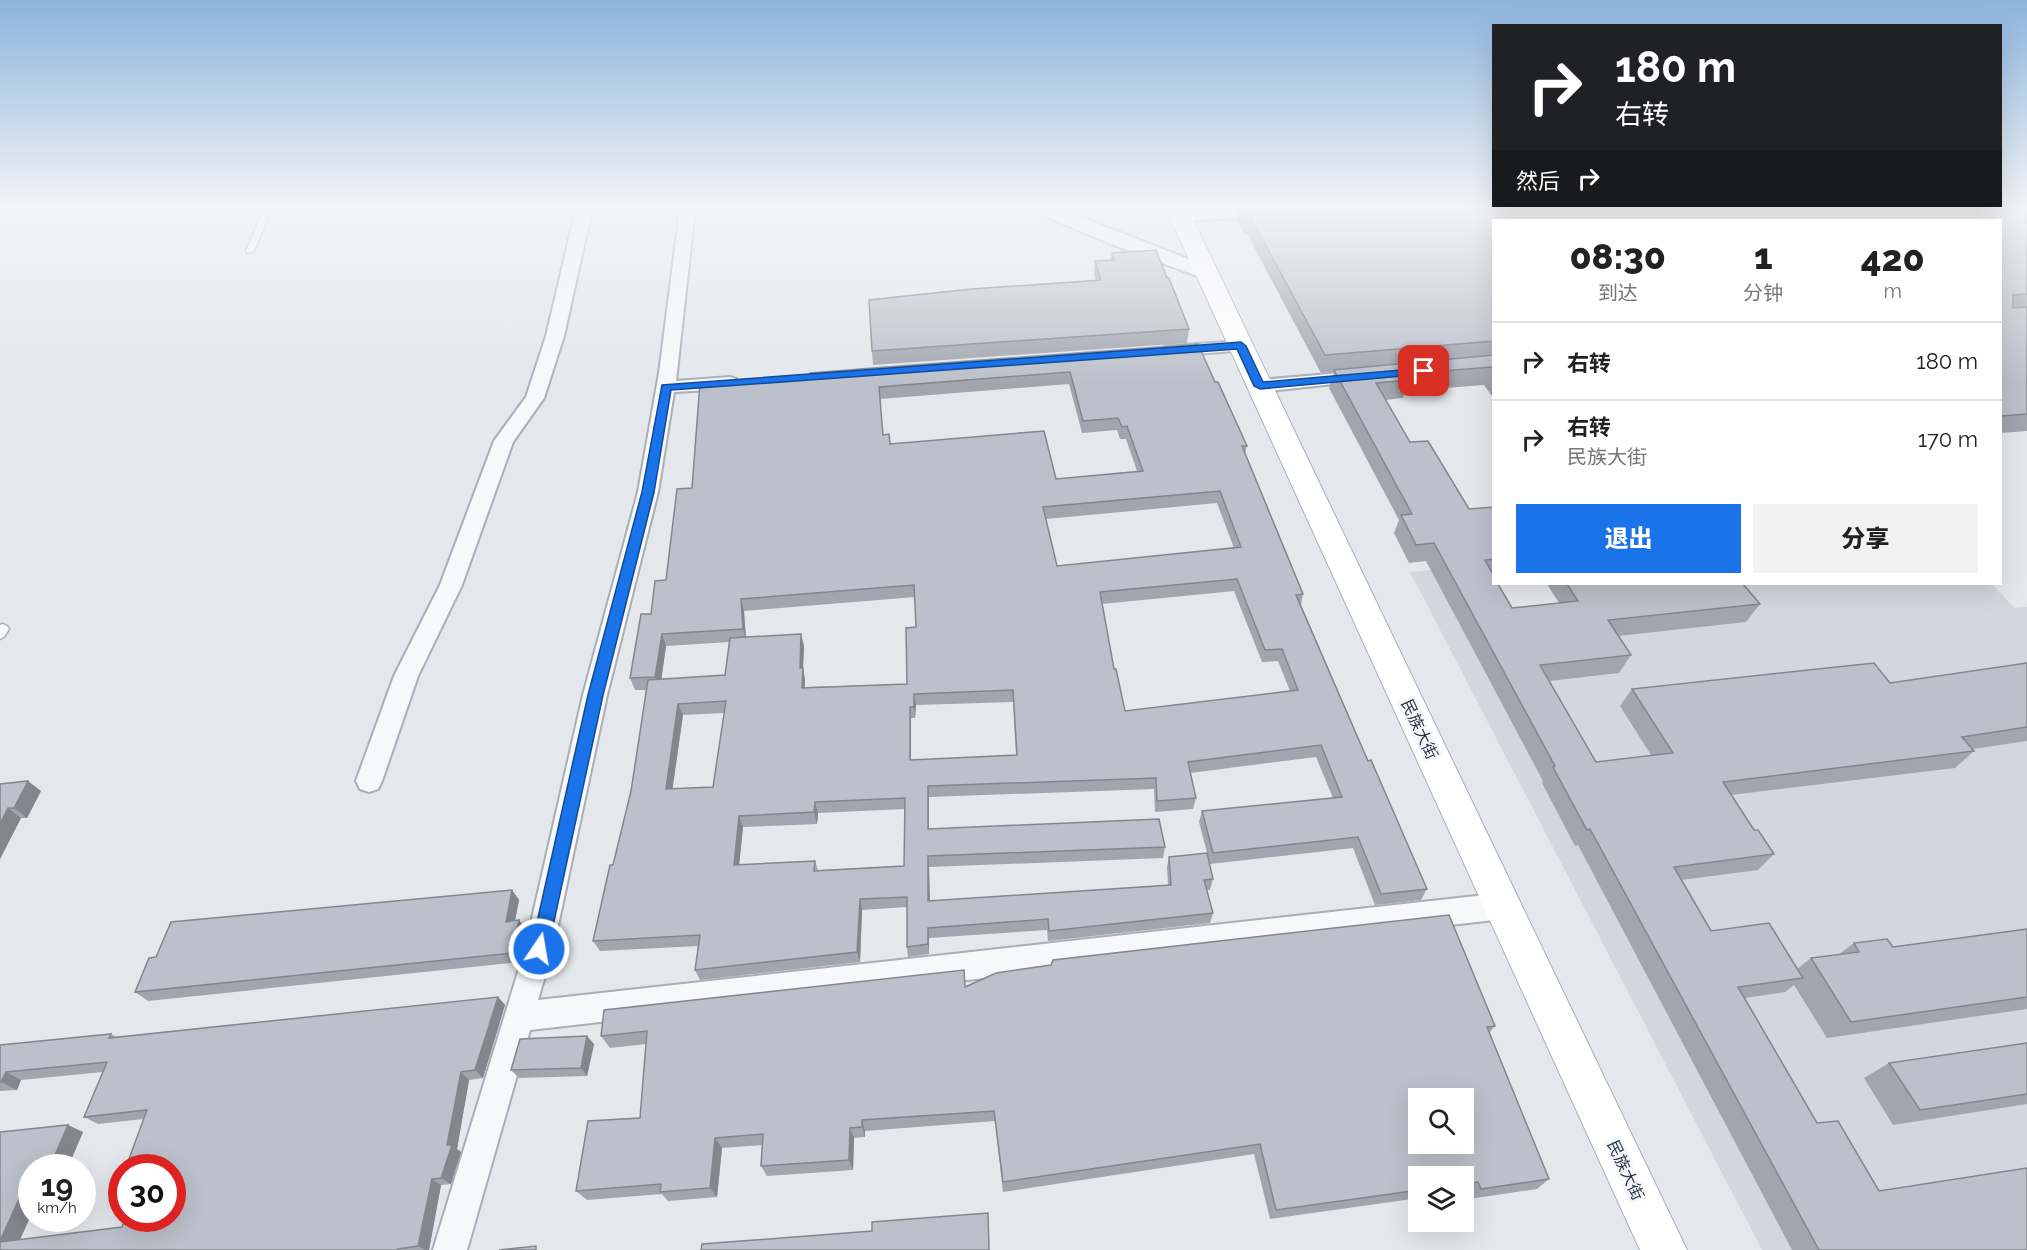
<!DOCTYPE html>
<html lang="zh">
<head>
<meta charset="utf-8">
<style>
  :root { --surface:#fff; --page:#f2f2f2; --text:#222; --muted:#767676; --line:#e0e0e0; --accent:#1a73e8 }
  body { margin:0; font-family:Raleway,"Noto Sans SC",sans-serif; background:var(--page); color:var(--text); height:100vh; display:flex; flex-direction:column; font-size:22px; white-space:nowrap }
  * { box-sizing:border-box; margin:0 }
  p { font-size:20px; color:var(--muted) }
  .icon { flex:none; width:33px; height:33px; fill:none; stroke:currentColor; stroke-width:2; stroke-linecap:round; stroke-linejoin:round }
  .map { position:relative; flex:1; overflow:hidden }
  .panel { position:absolute; left:1492px; top:219px; width:510px; height:366px; display:flex; flex-direction:column; background:var(--surface); border-radius:0px; box-shadow:0 6px 24px #0002 }
  .panel>* { flex:none }
  .top-card { position:absolute; left:1492px; top:24px; width:510px; height:183px; border-radius:0px; box-shadow:0 6px 24px #0002; background:#202124; color:#fff; overflow:hidden }
  .buttons { position:absolute; left:1408px; top:1088px; display:grid; gap:12px }
  .buttons a { display:grid; place-items:center; width:66px; height:66px; border-radius:0px; background:var(--surface); box-shadow:0 6px 24px #0002; font-size:30px }
  .speed { position:absolute; left:18px; top:1154px; display:flex; gap:12px; font-size:30px; font-weight:700; text-align:center }
  .speed>* { display:grid; place-content:center; width:78px; height:78px; border-radius:50%; background:var(--surface); box-shadow:0 6px 24px #0002; line-height:1 }
  .speed small { font-size:15px; font-weight:400 }
  .speed .limit { border:9px solid #d22; background:#fff; color:#111 }
  .pin { position:absolute; display:grid; place-items:center; width:51px; height:51px; color:#fff; margin:-26px; border-radius:12px; box-shadow:0 3px 9px #0006 }
  .me { position:absolute; width:66px; margin:-33px; rotate:12deg; stroke-linejoin:round; filter:drop-shadow(0 0 4px #0008) }
  .turn { display:flex; align-items:center; gap:21px; height:126px; padding:0 24px; font-size:27px }
  .turn .icon { width:78px; height:78px; stroke-width:2.5 }
  .turn b { display:block; font-size:42px; line-height:51px }
  .then { display:flex; align-items:center; height:57px; padding:0 24px; background:#0003; gap:12px; font-size:22px }
  .eta { display:flex; justify-content:space-evenly; align-items:center; height:102px; text-align:center }
  .eta b { font-size:36px; font-weight:800; line-height:42px }
  .cta { display:flex; gap:12px; margin-top:auto; padding:12px 24px }
  .cta a { flex:1; height:69px; border-radius:0px; background:var(--accent); color:#fff; font-size:24px; font-weight:800; line-height:69px; text-align:center }
  .cta a+a { background:var(--page); color:var(--text) }
  ul { padding:0; list-style:none }
  li { display:flex; align-items:center; gap:18px; height:78px; padding:0 24px; border-top:2px solid var(--line) }
  li div { flex:1 }
  li b { display:block; font-size:22px }
  li em { font-style:normal }
  .map>svg:first-child { display:block }
  .built { fill:#d2d6de }
  .lines { fill:none; stroke-linecap:round; stroke-linejoin:round }
  .service-casing { stroke:#a9aeb7; stroke-width:3 }
  .minor-casing { stroke:#a9aeb7; stroke-width:4 }
  .tertiary-casing { stroke:#a9aeb7; stroke-width:4 }
  .secondary-casing { stroke:#a9aeb7; stroke-width:2 }
  .service { fill:#f7f8fa; fill-rule:evenodd }
  .minor { fill:#f7f8fa; fill-rule:evenodd }
  .tertiary { fill:#f7f8fa; fill-rule:evenodd }
  .secondary { fill:#fff; fill-rule:evenodd }
  .wall { fill:#a1a5ae; fill-rule:evenodd }
  .shaded-wall { fill:#83868d }
  .building { fill:#bbc0ca; stroke:#83868d; stroke-width:1.5; fill-rule:evenodd }
  .route { fill:#1a73e8; stroke:#114b97; stroke-width:1.5 }
  .labels { text-anchor:middle; stroke-width:6; stroke-linejoin:round; paint-order:stroke }
  .street-label { font-size:16px; fill:#2b3445; stroke:#f4f6f9 }
</style>
</head>
<body>
<div class="map">
<svg width="2027" height="1250" viewBox="0 0 2027 1250">
  <rect width="100%" height="100%" fill="#e4e7ec"/>
  <!-- built -->
  <polygon class="built" points="1472,566 1498,610 1741,584 1992,584 2015,608 2027,607 2027,1250 1762,1250 1410,572"/>
  <g class="lines">
    <!-- service casing -->
    <g class="service-casing">
      <g id="service">
        <polygon points="264,209 272,209 254,251 247,253 246,251"/>
        <polygon points="3,624 7,626 9,629 4,637 0,639 0,625"/>
      </g>
    </g>
    <!-- minor casing -->
    <g class="minor-casing">
      <g id="minor">
        <polygon points="576,209 592,209 564,336 544,398 513,442 462,585 418,676 382,781 378,789 369,792 360,789 356,781 394,676 440,585 494,441 526,397 546,336"/>
        <polygon points="680,209 695,209 676,381 730,377 736,379 739,383 736,387 730,389 674,392 658,492 607,695 553,949 538,1000 1503,893 1513,897 1517,906 1513,915 1503,919 530,1030 467,1250 433,1250 525,949 583,695 638,492 659,373"/>
        <polygon points="1229,209 1314,209 1306,214 1181,221 1173,216 1181,211"/>
        <polygon points="1241,341 1247,342 1250,346 1247,350 1170,356 1164,355 1161,351 1164,347 1170,346"/>
        <polygon points="1363,371 1369,372 1372,376 1369,380 1260,392 1254,390 1251,386 1254,382 1260,380"/>
      </g>
    </g>
    <!-- tertiary casing -->
    <g class="tertiary-casing">
      <polygon id="tertiary" points="1034,209 1060,209 1214,269 1217,273 1214,277 1207,279 1200,277 1111,244 1037,213"/>
    </g>
    <!-- secondary casing -->
    <g class="secondary-casing">
      <polygon id="secondary" points="1166,209 1188,209 1687,1250 1640,1250"/>
    </g>
    <!-- service -->
    <use href="#service" class="service"/>
    <!-- minor -->
    <use href="#minor" class="minor"/>
    <!-- tertiary -->
    <use href="#tertiary" class="tertiary"/>
    <!-- secondary -->
    <use href="#secondary" class="secondary"/>
  </g>
  <!-- wall -->
  <g class="wall">
    <polygon points="1238,209 2027,209 2027,431 2001,433 2001,220 1494,220 1494,399 1484,385 1405,391 1403,398 1385,400 1410,442 1469,509 1494,507 1494,584 1512,608 1559,603 1547,584 1743,584 1760,604 1746,622 1618,636 1631,655 1619,673 1549,681 1596,762 1651,755 1620,706 1632,689 1890,683 2027,663 2027,741 1973,749 1974,751 1955,768 1731,795 1754,830 1774,854 1758,870 1681,880 1711,931 1797,969 1811,958 1839,954 1854,943 1893,947 2027,929 2027,1009 1827,1038 1794,985 1785,992 1745,998 1817,1123 1879,1191 2027,1250 1792,1250 1578,845 1575,846 1542,783 1543,781 1426,561 1409,563 1394,533 1399,520 1329,388 1334,372 1321,373 1247,234 1244,234 1237,220"/>
    <polygon points="1112,253 1167,278 1189,329 1187,343 873,365 872,351 1096,280 1094,275 1095,261 1111,260"/>
    <path d="M1198,344l17,38 32,64 -2,7 58,141 -2,11 67,156 59,128 -6,11 -46,5 -22,-57 -143,16 -11,-42 3,-11 131,-13 -17,-41 -126,16 6,25 -3,11 -38,3 -1,-23 -225,8v31l236,19 -2,11 -234,9 1,34 238,-16 -1,-18 2,-10 44,22 -3,11h-3l6,23 -3,10 -162,18 -1,-11 -118,8v16l-21,3 -1,-10v-40l-45,3 -2,52 -160,18 -5,-10 3,-24 -98,5 -7,-10 20,-76 18,-74 15,-101h-11l-5,-12 21,-64 15,-34 26,-92 118,-113zM1069,384l13,49 35,-3 3,9h6l11,32 -81,8 -166,-35 -7,-9 -3,-36zM1217,503l17,45 -177,18 -11,-47zM1234,591l28,71 16,-1 12,30 -165,20 -11,-42 -12,-65zM915,597l1,30 -9,57 -102,3v-7l-2,-12 1,-22 -58,-9 -2,-26zM729,642l-4,33 -64,5 5,-34zM1013,702l3,53 -105,5v-42h4l1,-13zM724,713l-11,74 -41,2 11,-74zM905,809l-1,57 -86,4 -3,-9 -76,4 4,-38 74,-3 1,-11z"/>
    <polygon points="0,784 41,791 27,818 21,818 0,859"/>
    <polygon points="512,890 519,900 515,921 519,920 526,930 519,962 148,1001 135,992 156,957"/>
    <polygon points="965,987 1495,1026 1489,1033 1549,1179 1537,1189 1469,1199 1467,1191 1464,1192 1464,1176 1419,1176 1419,1198 1270,1219 1254,1154 1003,1192 995,1121 865,1131 865,1137 854,1138 853,1170 767,1176 761,1166 763,1145 722,1148 717,1197 668,1201 662,1194 587,1200 576,1191 640,1118 646,1044 610,1048 601,1036"/>
    <polygon points="498,997 505,1005 483,1078 469,1080 457,1149 461,1152 451,1184 441,1185 429,1250 0,1250 0,1132 83,1132 68,1167 32,1167 32,1213 20,1240 122,1227 172,1218 143,1119 98,1124 84,1117 103,1072 21,1080 17,1090 0,1091 0,1045 111,1034 116,1037"/>
    <polygon points="2027,1043 2027,1104 1893,1125 1864,1078 1889,1063"/>
    <polygon points="594,1044 587,1076 519,1078 511,1070"/>
  </g>
  <!-- shaded-wall -->
  <g class="shaded-wall">
    <polygon points="741,599 744,611 746,641 743,629"/>
    <polygon points="662,634 666,646 660,689 655,677"/>
    <polygon points="801,634 804,646 803,668 805,680 804,699 802,688 800,668"/>
    <polygon points="914,694 916,705 915,718 914,707"/>
    <polygon points="678,704 683,715 671,800 666,789"/>
    <polygon points="910,707 911,718 911,771 910,760"/>
    <polygon points="28,781 41,791 27,818 14,808"/>
    <polygon points="928,786 929,797 929,840 928,829"/>
    <polygon points="815,802 818,813 817,824 814,812"/>
    <polygon points="8,808 21,818 0,859 0,824"/>
    <polygon points="739,816 743,827 738,876 734,865"/>
    <polygon points="928,856 929,867 930,912 928,901"/>
    <polygon points="512,890 519,900 513,931 506,922"/>
    <polygon points="860,899 862,910 860,962 857,952"/>
    <polygon points="519,920 526,930 519,962 512,953"/>
    <polygon points="928,928 929,938 929,954 928,944"/>
    <polygon points="498,997 505,1005 483,1078 475,1070"/>
    <polygon points="587,1036 594,1044 587,1076 581,1068"/>
    <polygon points="6,1072 21,1080 17,1090 1,1082"/>
    <polygon points="461,1072 469,1080 457,1149 461,1152 451,1184 441,1178"/>
    <polygon points="862,1120 865,1131 865,1137 862,1127"/>
    <polygon points="68,1125 83,1132 68,1167 58,1167 51,1164"/>
    <polygon points="850,1128 854,1138 853,1170 849,1160"/>
    <polygon points="715,1138 722,1148 717,1197 710,1188"/>
    <polygon points="32,1170 32,1213 16,1248 0,1243 0,1241"/>
    <polygon points="432,1179 441,1185 429,1250 425,1250 418,1246"/>
  </g>
  <!-- building -->
  <g class="building">
    <polygon points="1242,209 2027,209 2027,294 2013,295 2013,308 2027,307 2027,414 2001,416 2001,220 1494,220 1494,341 1325,355 1250,216 1247,217"/>
    <polygon points="1156,250 1167,278 1169,278 1189,329 872,351 869,300 971,289 1101,280 1095,261 1114,260 1112,253"/>
    <path d="M1198,344l17,38h3l29,64h-5l61,148 -7,1 72,166 3,-1 56,129 -46,5 -23,-57 -145,16 -11,-42 140,-14 -21,-52 -133,17 8,36 -39,3 -1,-23 -228,8v43l231,-10 6,28 -237,9v45l243,-16 -2,-28 38,-4 6,26 -9,1 9,33 -164,18 -1,-12 -120,9v16l-21,3v-50l-47,2 -3,53 -162,18 5,-35 -107,6 17,-76h3l18,-74 17,-111 77,-5 5,-37 71,-4 -1,34h3l-1,20 105,-4 -1,-56 10,-1 -2,-42 -173,14 2,30 -81,5 -7,43 -25,1 11,-64h10l4,-33 11,-1 11,-91 15,-1 8,-105 110,-8v-2l63,-5zM1070,372l13,49 35,-3 4,9 5,-1 16,45 -87,8 -12,-48 -154,13 -1,-10 -6,1 -4,-48zM1220,491l21,56 -184,19 -14,-59zM1237,579l28,71 17,-1 16,41 -173,21 -9,-42h-2l-14,-77zM1013,690l4,65 -107,5v-53h4v-13zM726,701l-13,86 -47,2 12,-85zM905,798l-1,68 -90,5 1,-10 -81,4 5,-49 75,-4 1,-10z"/>
    <polygon points="1494,355 1494,371 1491,367 1405,374 1409,380 1376,383 1410,442 1428,441 1469,509 1494,507 1494,559 1485,560 1494,576 1494,584 1498,584 1512,608 1578,601 1567,584 1743,584 1760,604 1608,620 1631,655 1540,665 1596,762 1673,753 1632,689 1874,663 1890,683 2027,663 2027,727 1962,737 1974,751 1723,782 1754,830 1758,830 1774,854 1674,867 1711,931 1769,923 1803,978 1738,987 1817,1123 1838,1121 1879,1191 2027,1168 2027,1250 1819,1250 1590,829 1587,830 1553,767 1555,766 1434,543 1416,545 1401,515 1412,514 1334,370"/>
    <polygon points="28,781 14,808 8,808 0,824 0,784"/>
    <polygon points="512,890 506,922 519,920 512,953 135,992 149,958 156,957 171,922"/>
    <path d="M1449,915l46,111 -8,1 62,152 -68,10 -3,-7 -14,2v-8h-45v14l-143,20 -16,-66 -257,38 -9,-71 -132,9v7l-12,1 -1,32 -88,6 2,-32 -48,4 -5,50 -50,4 1,-8 -85,7 12,-70 52,-3 7,-87 -46,5 3,-26 360,-40 1,17 31,-14 55,-8 2,-5zM1419,1098h45v45h-45z"/>
    <polygon points="2027,929 2027,997 1851,1022 1811,958 1859,952 1854,943 1887,939 1893,947"/>
    <polygon points="498,997 475,1070 461,1072 447,1145 452,1145 441,1178 432,1179 418,1246 398,1249 397,1250 0,1250 0,1242 122,1227 125,1218 172,1218 172,1167 126,1167 147,1110 84,1117 107,1062 6,1072 1,1082 0,1082 0,1045 111,1034 109,1038"/>
    <polygon points="587,1036 581,1068 511,1070 520,1039"/>
    <polygon points="2027,1043 2027,1094 1920,1110 1889,1063"/>
    <polygon points="68,1125 51,1164 34,1166 33,1167 32,1167 32,1170 0,1241 0,1132"/>
    <polygon points="988,1213 989,1250 701,1250 702,1244 872,1231 872,1222"/>
    <polygon points="536,1246 536,1250 499,1250"/>
  </g>
  <!-- sky -->
  <linearGradient id="sky" x2="0" y2="1"><stop stop-color="#8bb4dd"/><stop offset="0.54" stop-color="#f3f4f6"/><stop offset="1" stop-color="#f3f4f6" stop-opacity="0"/></linearGradient>
  <rect width="2027" height="384" fill="url(#sky)"/>
  <!-- route -->
  <polygon class="route" points="1241,342 1246,346 1263,382 1424,368 1429,371 1424,374 1260,389 1254,386 1237,349 671,390 654,492 603,695 548,949 545,955 539,957 533,955 531,949 588,695 642,492 662,385"/>
  <g class="labels">
    <!-- street labels -->
    <g class="street-label">
      <text transform="translate(1420 729) rotate(65)" y="6">民族大街</text>
      <text transform="translate(1626 1170) rotate(65)" y="6">民族大街</text>
    </g>
  </g>
</svg>
<div class="buttons">
<a><svg class="icon" aria-label="search" viewBox="0 0 24 24"><circle cx="10" cy="10" r="6"/><path d="M15 15l6 6"/></svg></a>
<a><svg class="icon" aria-label="layers" viewBox="0 0 24 24"><path d="M12 4l9 5-9 5-9-5zM3 14l9 5 9-5"/></svg></a>
</div>
<div class="speed"><div>19<small>km/h</small></div><div class="limit">30</div></div>
<div class="pin" style="left:1424px;top:371px;background:#d93025"><svg class="icon" aria-label="arrive" viewBox="0 0 24 24"><path d="M6 21V4h12l-3 4 3 4H6"/></svg></div>
<svg class="me" style="left:539px;top:949px" viewBox="-20 -20 40 40"><circle r="17" fill="#1a73e8" stroke="#fff" stroke-width="3"/><path d="M0-11L8 9 0 5-8 9z" fill="#fff"/></svg>
<div class="top-card">
<div class="turn"><svg class="icon" aria-label="right" viewBox="0 0 24 24"><path d="M7 20v-9h11M14 6l5 5-5 5"/></svg><div><b>180 m</b>右转</div></div>
<div class="then">然后<svg class="icon" aria-label="right" viewBox="0 0 24 24"><path d="M7 20v-9h11M14 6l5 5-5 5"/></svg></div>
</div>
<section class="panel">
<div class="eta">
<div><b>08:30</b><p>到达</p></div>
<div><b>1</b><p>分钟</p></div>
<div><b>420</b><p>m</p></div>
</div>
<ul>
<li><svg class="icon" aria-label="right" viewBox="0 0 24 24"><path d="M7 20v-9h11M14 6l5 5-5 5"/></svg><div><b>右转</b></div><em>180 m</em></li>
<li><svg class="icon" aria-label="right" viewBox="0 0 24 24"><path d="M7 20v-9h11M14 6l5 5-5 5"/></svg><div><b>右转</b><p>民族大街</p></div><em>170 m</em></li>
</ul>
<div class="cta"><a>退出</a><a>分享</a></div>
</section>
</div>
</body>
</html>
